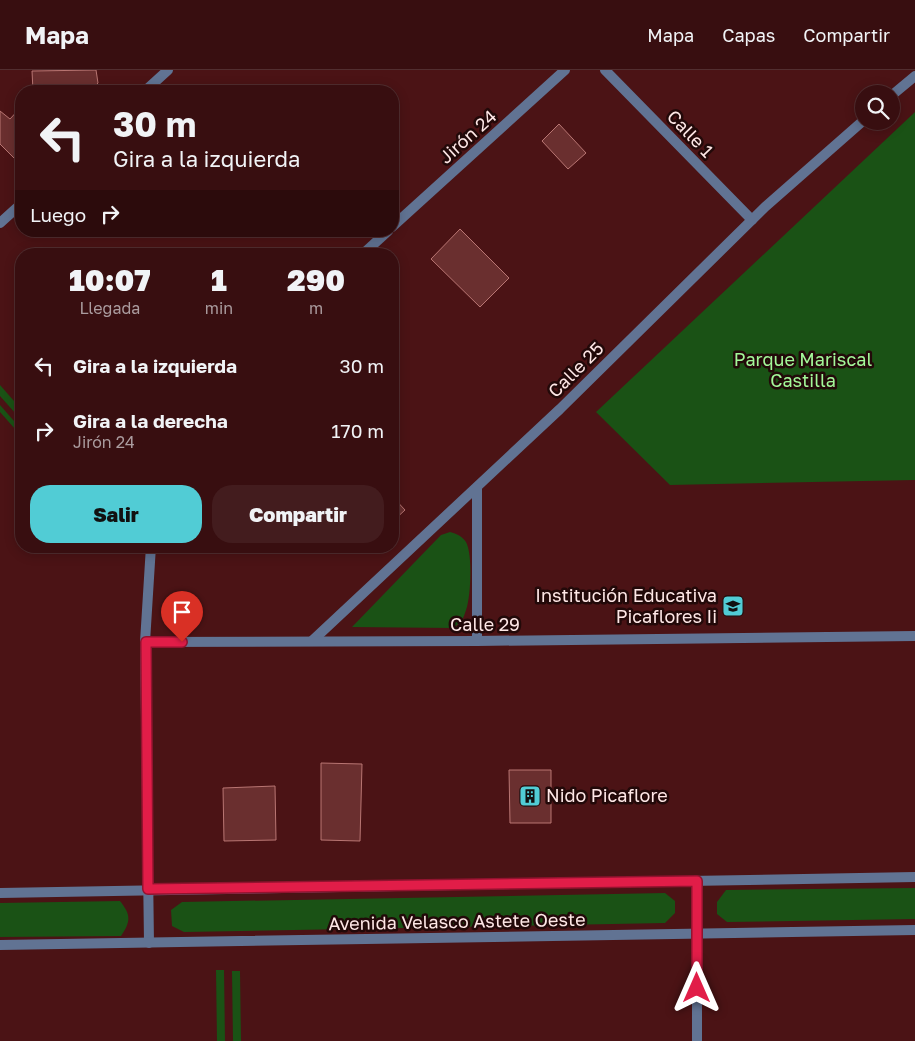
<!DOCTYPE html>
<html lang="es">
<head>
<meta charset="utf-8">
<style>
  :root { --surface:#380e10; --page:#431c1e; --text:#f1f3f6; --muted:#ab9c9f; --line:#522e30; --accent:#51ccd5 }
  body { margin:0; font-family:"Golos Text",sans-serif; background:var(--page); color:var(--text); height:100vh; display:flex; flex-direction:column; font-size:19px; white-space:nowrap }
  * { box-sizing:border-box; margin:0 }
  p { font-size:16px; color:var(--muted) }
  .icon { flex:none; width:28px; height:28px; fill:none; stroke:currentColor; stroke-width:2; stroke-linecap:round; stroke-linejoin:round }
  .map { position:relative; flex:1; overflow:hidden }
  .panel { position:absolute; left:15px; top:178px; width:384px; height:305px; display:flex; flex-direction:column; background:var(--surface); border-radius:20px; box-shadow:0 2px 12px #0003,0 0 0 1px var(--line) }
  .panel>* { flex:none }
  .banner { position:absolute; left:15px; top:15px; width:384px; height:152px; border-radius:20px; box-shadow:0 2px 12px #0003,0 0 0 1px var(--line); background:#380e10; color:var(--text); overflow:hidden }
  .buttons { position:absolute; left:855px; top:15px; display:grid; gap:10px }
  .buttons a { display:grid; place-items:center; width:45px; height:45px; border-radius:50%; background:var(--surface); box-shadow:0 2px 12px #0003,0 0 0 1px var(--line); font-size:25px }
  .pin { position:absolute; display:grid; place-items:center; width:42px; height:42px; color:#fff; margin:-51px -21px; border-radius:50% 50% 50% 0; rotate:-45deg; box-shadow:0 0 5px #0007 }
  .pin .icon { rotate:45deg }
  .me { position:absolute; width:55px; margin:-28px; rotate:0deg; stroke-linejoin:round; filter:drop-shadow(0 0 4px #0008) }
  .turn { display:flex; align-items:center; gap:18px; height:105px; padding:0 15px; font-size:22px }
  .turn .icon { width:65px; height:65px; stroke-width:2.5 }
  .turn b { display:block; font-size:35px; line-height:42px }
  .then { display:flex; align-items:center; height:48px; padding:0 15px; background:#0003; gap:10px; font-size:19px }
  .eta { display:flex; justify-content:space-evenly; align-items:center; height:85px; text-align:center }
  .eta b { font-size:30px; font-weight:800; line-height:35px }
  .action { display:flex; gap:10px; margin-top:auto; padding:10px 15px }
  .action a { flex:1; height:58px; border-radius:20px; background:var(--accent); color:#111; font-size:20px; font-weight:800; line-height:58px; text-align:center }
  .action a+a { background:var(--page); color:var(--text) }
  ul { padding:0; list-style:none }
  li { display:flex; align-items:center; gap:15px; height:65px; padding:0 15px }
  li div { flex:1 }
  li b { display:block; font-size:19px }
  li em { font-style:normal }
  header { display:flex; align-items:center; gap:30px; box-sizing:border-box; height:70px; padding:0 25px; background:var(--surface); border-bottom:1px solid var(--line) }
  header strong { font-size:24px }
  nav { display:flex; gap:28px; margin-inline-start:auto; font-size:18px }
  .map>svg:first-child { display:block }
  .green { fill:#1a5215 }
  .building { fill:#6a2f2f; stroke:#b97673 }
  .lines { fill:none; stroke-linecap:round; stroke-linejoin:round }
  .minor { stroke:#617393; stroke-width:10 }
  .tertiary { stroke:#617393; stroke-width:10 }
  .route-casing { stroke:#92132f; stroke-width:12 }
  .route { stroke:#e11d48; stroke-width:9 }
  .labels { text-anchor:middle; stroke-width:5; stroke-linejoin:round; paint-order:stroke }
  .street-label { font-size:18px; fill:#fee7e6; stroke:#220909 }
  .park-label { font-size:18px; fill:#a3f899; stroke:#220909 }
  .poi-label { font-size:18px; fill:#fee7e6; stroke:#220909; text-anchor:end }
</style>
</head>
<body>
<header>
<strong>Mapa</strong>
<nav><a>Mapa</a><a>Capas</a><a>Compartir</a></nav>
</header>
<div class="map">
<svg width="915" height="971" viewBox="0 0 915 971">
  <rect width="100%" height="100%" fill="#4b1315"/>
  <!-- green -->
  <g class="green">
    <polygon points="915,42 915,410 670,415 596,342"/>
    <polygon points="0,315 21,339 21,346 16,344 0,326"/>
    <polygon points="0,335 14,351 21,354 21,361 15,359 0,342"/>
    <path d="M450,462c7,2 12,4 16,10 7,12 5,59 -1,71 -2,7 -6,11 -12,15l-101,-1 89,-92z"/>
    <polygon points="915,818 915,849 727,852 717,844 717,832 726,820"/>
    <polygon points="665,823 675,831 675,843 665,853 184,862 172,856 171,840 182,832"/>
    <path d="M120,831c11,14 11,20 1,35l-121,1v-34z"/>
    <polygon points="216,900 224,900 225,971 217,971"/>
    <polygon points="232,901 240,901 241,971 233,971"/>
  </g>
  <!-- building -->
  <g class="building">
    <polygon points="96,0 98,13 91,20 92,21 33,21 32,1"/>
    <polygon points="21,37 21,89 18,92 0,74 0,41 10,49"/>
    <polygon points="559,54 586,83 568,99 542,71"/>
    <polygon points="460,159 509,208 480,237 431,189"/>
    <polygon points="392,426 405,440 392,452"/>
    <polygon points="321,693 362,694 360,771 321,770"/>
    <polygon points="509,700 551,700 551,753 510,753"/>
    <polygon points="275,716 276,770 224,771 223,718"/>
  </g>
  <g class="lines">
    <!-- minor -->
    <g class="minor">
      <polyline points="605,0 752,150"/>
      <polyline points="145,21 168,0"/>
      <polyline points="891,26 915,6"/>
      <polyline points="0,153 21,134"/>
      <polyline points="392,157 565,0"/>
      <polyline points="363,184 388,161"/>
      <polyline points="312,571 560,339 765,137 864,50"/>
      <polyline points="477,571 477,418"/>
      <polyline points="145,572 477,571 915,566"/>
      <polyline points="697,811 697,971"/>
      <polyline points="149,873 145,572 151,476"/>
    </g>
    <!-- tertiary -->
    <g class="tertiary">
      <polyline points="0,823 915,807"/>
      <polyline points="0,875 915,860"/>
    </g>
  </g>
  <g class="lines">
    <!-- route casing -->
    <g class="route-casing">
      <polyline id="route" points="182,572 146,572 148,819 697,811 697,918"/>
    </g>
    <!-- route -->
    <use href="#route" class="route"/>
  </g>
  <!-- icons -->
  <defs>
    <g id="school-square" transform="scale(1.125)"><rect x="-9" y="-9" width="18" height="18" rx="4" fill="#51ccd5" stroke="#220909"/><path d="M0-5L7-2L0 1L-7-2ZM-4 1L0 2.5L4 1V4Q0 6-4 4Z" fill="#111"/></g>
    <g id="building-square" transform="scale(1.125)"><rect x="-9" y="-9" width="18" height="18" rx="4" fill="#51ccd5" stroke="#220909"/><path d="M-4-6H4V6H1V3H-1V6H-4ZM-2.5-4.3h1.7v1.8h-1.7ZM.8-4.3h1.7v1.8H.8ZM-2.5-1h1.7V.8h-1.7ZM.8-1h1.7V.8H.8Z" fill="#111"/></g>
  </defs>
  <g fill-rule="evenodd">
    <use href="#school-square" x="733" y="536"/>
    <use href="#building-square" x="530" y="726"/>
  </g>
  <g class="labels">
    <!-- street labels -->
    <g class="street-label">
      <text transform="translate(690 64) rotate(46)" y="6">Calle 1</text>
      <text transform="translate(468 67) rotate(-42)" y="6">Jirón 24</text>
      <text transform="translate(576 300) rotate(-45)" y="6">Calle 25</text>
      <text x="485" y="561">Calle 29</text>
      <text transform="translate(457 852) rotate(-1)" y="6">Avenida Velasco Astete Oeste</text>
    </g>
    <!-- park labels -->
    <g class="park-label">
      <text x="803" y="296">Parque Mariscal<tspan x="803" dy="21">Castilla</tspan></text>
    </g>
    <!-- poi labels -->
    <g class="poi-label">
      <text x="717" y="532">Institución Educativa<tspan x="717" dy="21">Picaflores Ii</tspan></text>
      <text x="546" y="732" text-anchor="start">Nido Picaflore</text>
    </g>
  </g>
</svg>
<div class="buttons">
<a><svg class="icon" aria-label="search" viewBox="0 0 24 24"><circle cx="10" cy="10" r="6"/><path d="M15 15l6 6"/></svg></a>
</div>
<div class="pin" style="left:182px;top:572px;background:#d93025"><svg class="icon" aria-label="arrive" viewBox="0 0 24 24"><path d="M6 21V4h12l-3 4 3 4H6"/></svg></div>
<svg class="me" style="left:697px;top:918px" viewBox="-20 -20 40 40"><path d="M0-17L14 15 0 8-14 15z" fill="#e11d48" stroke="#fff" stroke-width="4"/></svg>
<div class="banner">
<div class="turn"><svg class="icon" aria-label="left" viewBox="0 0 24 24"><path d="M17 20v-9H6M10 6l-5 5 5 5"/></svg><div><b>30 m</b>Gira a la izquierda</div></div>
<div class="then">Luego<svg class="icon" aria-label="right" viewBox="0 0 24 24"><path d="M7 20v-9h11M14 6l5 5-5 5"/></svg></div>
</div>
<section class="panel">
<div class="eta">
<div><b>10:07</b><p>Llegada</p></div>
<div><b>1</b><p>min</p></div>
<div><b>290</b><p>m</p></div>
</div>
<ul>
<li><svg class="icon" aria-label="left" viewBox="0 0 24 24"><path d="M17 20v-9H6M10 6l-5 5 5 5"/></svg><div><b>Gira a la izquierda</b></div><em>30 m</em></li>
<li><svg class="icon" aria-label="right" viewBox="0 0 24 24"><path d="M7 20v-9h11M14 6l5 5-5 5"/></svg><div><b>Gira a la derecha</b><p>Jirón 24</p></div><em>170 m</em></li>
</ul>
<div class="action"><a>Salir</a><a>Compartir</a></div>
</section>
</div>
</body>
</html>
